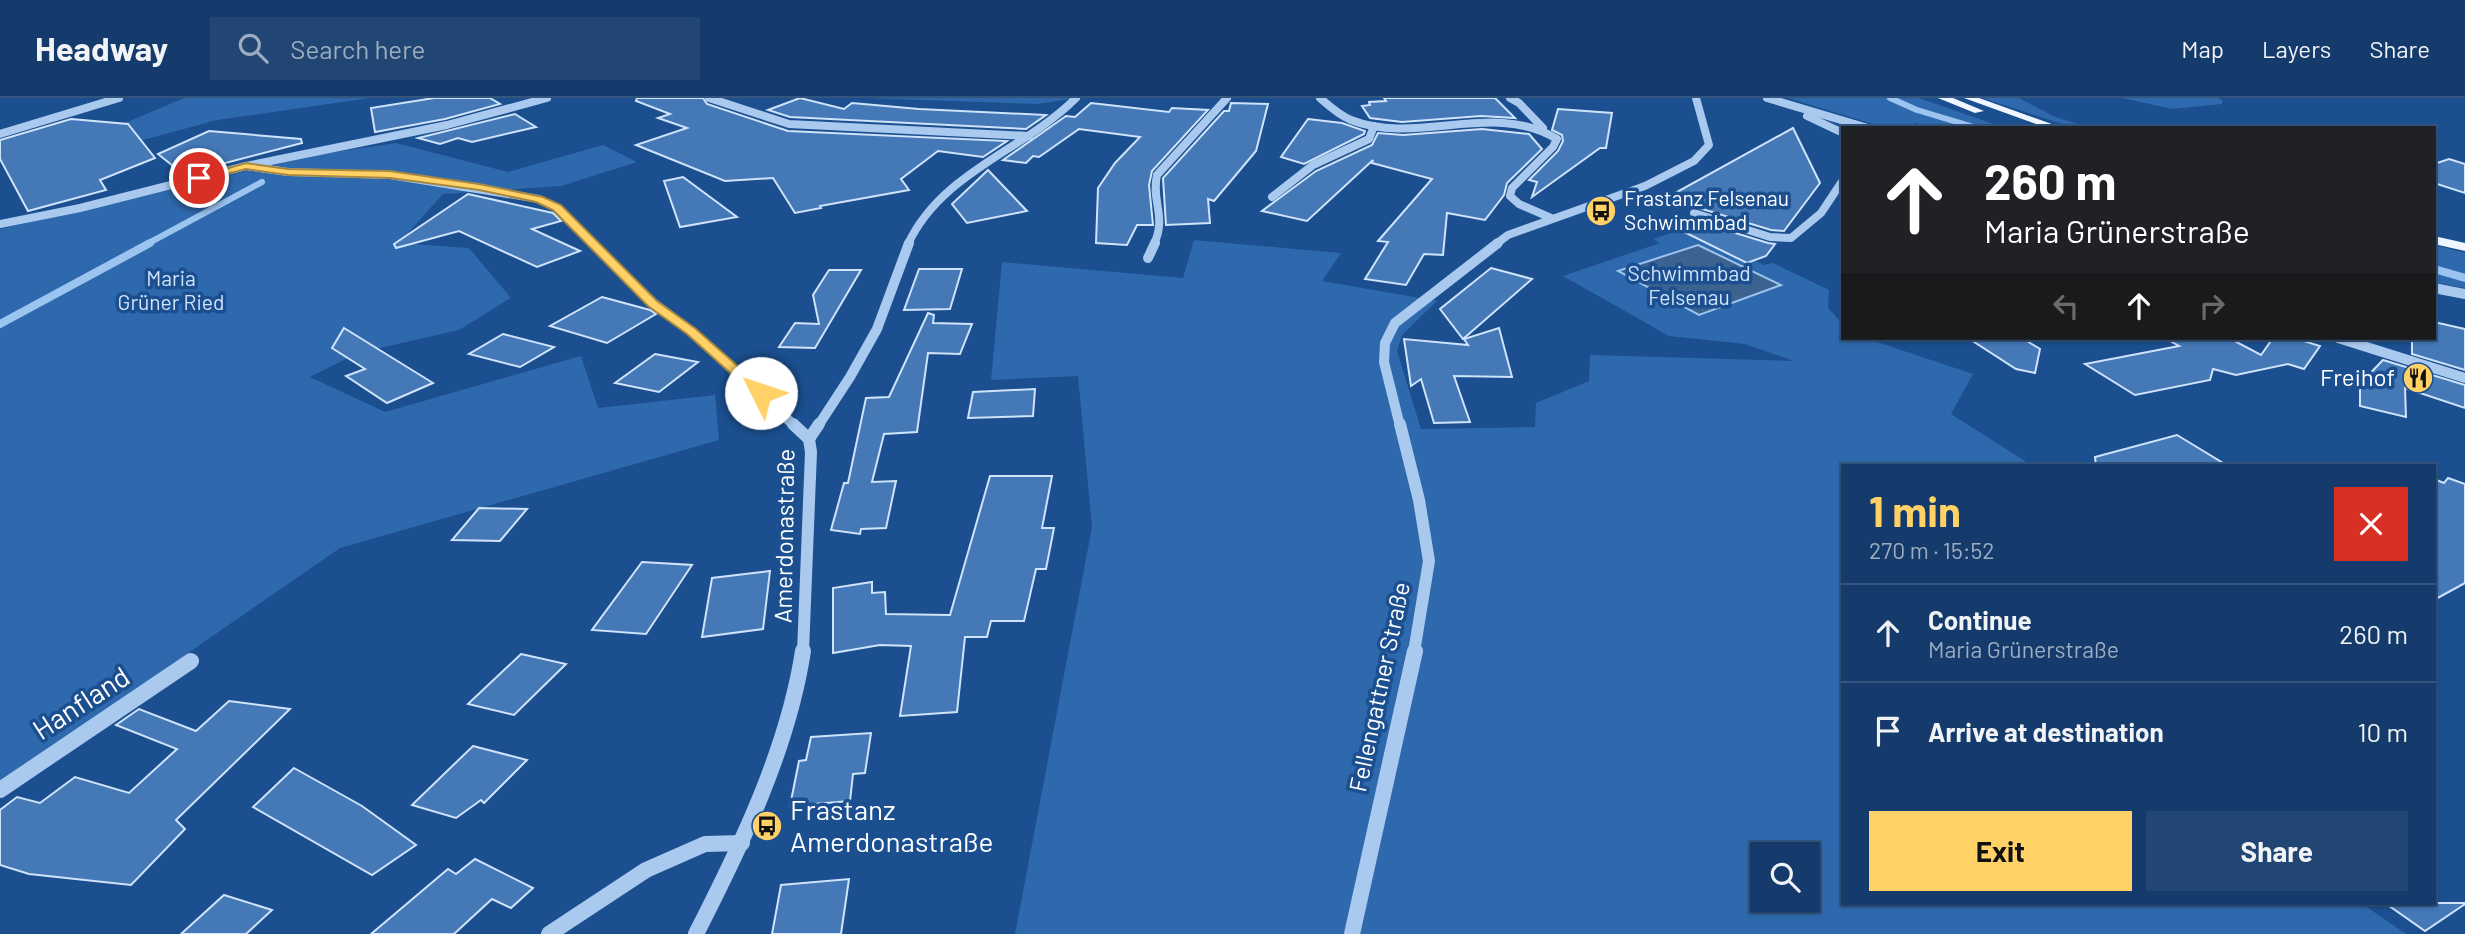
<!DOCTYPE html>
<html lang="en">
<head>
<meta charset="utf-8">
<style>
  :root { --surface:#143b6b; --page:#214673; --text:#f1f3f6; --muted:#9dadc1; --line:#33557e; --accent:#ffd166 }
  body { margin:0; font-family:Barlow,sans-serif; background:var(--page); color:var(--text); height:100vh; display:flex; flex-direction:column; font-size:26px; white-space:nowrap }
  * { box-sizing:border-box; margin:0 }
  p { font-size:23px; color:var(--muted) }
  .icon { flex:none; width:38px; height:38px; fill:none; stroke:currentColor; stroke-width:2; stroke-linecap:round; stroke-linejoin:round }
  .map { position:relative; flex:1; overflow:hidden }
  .side { position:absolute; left:1841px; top:366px; width:595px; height:441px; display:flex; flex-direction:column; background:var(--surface); border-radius:0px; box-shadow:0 2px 5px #0004,0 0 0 2px var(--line) }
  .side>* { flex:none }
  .guide { position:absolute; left:1841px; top:28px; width:595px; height:214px; border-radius:0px; box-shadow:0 2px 5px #0004,0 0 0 2px var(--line); background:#202124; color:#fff; overflow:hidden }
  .buttons { position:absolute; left:1750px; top:744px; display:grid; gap:14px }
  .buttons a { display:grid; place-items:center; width:70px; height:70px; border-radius:0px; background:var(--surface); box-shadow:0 2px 5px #0004,0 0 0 2px var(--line); font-size:35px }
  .pin { position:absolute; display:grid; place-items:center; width:60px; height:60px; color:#fff; margin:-30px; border:4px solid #fff; border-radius:50%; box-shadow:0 2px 7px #0007 }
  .me { position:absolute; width:77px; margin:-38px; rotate:311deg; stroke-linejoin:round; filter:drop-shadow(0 0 5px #0008) }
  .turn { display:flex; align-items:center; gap:24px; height:147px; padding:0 28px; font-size:32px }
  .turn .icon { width:91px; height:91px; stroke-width:2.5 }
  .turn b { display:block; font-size:49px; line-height:60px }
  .lanes { display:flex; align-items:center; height:66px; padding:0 28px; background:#0003; justify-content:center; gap:35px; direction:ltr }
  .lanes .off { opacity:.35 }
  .round { display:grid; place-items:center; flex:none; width:74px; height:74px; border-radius:0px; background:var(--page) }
  .head { display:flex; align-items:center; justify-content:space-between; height:119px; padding:0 28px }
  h1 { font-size:42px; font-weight:700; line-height:52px; color:var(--accent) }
  .cta { display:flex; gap:14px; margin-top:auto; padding:14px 28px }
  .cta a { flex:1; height:80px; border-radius:0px; background:var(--accent); color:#111; font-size:28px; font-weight:700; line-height:80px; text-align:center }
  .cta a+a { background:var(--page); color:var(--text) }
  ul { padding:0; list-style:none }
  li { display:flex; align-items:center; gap:21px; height:98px; padding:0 28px; border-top:2px solid var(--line) }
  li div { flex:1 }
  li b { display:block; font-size:26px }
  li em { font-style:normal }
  header { display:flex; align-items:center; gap:42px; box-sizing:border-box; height:98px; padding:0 35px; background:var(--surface); border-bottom:2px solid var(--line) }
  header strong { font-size:33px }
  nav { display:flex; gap:38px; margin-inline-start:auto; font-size:24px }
  .search { width:490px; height:63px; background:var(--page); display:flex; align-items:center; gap:18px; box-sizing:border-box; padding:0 24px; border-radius:0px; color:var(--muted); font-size:26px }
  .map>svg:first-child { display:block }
  .green { fill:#2e69ad; fill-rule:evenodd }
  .water { fill:#3c6290; stroke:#9cc4f0; stroke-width:2 }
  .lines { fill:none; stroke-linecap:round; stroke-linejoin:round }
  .stream-far1 { stroke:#9cc4f0; stroke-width:6 }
  .stream { stroke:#9cc4f0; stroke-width:8 }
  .building { fill:#4478b7; stroke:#cfe3fa; stroke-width:2 }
  .minor-far3 { stroke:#a9c9ee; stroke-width:8 }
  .minor-far2 { stroke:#a9c9ee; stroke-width:10 }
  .minor-far1 { stroke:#a9c9ee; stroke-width:12 }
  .minor { stroke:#a9c9ee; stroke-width:16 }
  .major { fill:#f0f6ff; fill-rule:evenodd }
  .route { fill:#ffd166; stroke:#a68842; stroke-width:2 }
  .labels { text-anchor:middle; stroke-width:7; stroke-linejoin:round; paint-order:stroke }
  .far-poi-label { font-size:21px; fill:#fff; stroke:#1b4f8f; text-anchor:start }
  .far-park-label { font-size:21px; fill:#cfe3fa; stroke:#1b4f8f }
  .poi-label { font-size:24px; fill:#fff; stroke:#1b4f8f; text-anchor:end }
  .street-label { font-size:24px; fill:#fff; stroke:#1b4f8f }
  .near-street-label { font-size:28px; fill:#fff; stroke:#1b4f8f }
  .near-poi-label { font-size:28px; fill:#fff; stroke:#1b4f8f; text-anchor:start }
</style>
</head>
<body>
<header>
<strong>Headway</strong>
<div class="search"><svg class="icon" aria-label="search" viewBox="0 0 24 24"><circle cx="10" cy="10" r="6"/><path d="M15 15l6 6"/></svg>Search here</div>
<nav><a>Map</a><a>Layers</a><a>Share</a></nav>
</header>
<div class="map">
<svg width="2465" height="836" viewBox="0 0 2465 836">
  <rect width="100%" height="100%" fill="#1b4f8f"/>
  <!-- green -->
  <g class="green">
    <polygon points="184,0 370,0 217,22 84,58 57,54"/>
    <polygon points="864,0 1078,0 1036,6"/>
    <polygon points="1788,0 1919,0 2005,30 1931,30 1915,25 1902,30 1886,30"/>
    <polygon points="1982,0 2019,0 2055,19 2092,30 2075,30"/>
    <polygon points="2122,0 2218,0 2222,2 2222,6 2172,11"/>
    <polygon points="396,45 508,74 603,47 637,64 561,88 443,96 399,145 469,150 511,200 459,232 358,255 310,279 385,314 581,258 598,310 715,297 719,342 340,450 0,685 0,131 315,57"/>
    <path d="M1686,130l78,37 9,-2 56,27 -1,18 15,16v14h22l108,36 -22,40 80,51 -188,1v437h518l45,31h-1391l77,-407 -14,-151 -87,4 11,-118 181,16 11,-38 147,13 -19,28 115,20 -35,34 -5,16 24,78 114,-2 1,-24 53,-22 1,-26 204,6 -49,-17 -76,-8 -106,-60 97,-33 -7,-4zM1762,756h46v46h-46z"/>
    <polygon points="2434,147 2465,155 2465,190 2434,184"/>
  </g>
  <!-- water -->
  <polygon class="water" points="1698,147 1781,187 1699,217 1618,173"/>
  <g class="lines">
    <!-- stream-far1 -->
    <g class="stream-far1">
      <polyline points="1890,0 1917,12 1977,30"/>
      <polyline points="147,146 262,84"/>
    </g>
    <!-- stream -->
    <g class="stream">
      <polyline points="2434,171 2465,180"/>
      <polyline points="0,226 150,145"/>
    </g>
  </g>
  <!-- building -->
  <g class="building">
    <polygon points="434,0 490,0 500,6 445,21 375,34 371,10"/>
    <polygon points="637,0 703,0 707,6 788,33 1007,43 983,59 938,53 901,81 909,92 820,108 821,110 795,115 773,80 725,83 636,47 687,30 658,20 670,16 636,3"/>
    <polygon points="800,0 844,11 852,5 919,11 1046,17 1026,31 790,19 768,12"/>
    <polygon points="1384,0 1495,0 1515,20 1481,18 1402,24 1370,20 1362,8 1370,7 1369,4 1386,3"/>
    <polygon points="1091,5 1169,14 1172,10 1208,12 1152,73 1149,87 1153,127 1137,127 1127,147 1096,145 1098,90 1115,65 1140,39 1079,31 1039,59 1033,58 1026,65 1003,62 1066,18 1075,19"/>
    <polygon points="1231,5 1268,6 1256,53 1214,103 1208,101 1210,125 1166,127 1163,80 1224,13 1229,13"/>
    <polygon points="1558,11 1612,15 1606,50 1600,50 1532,99 1537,84 1529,82 1558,53 1563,43 1562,37 1552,32"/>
    <polygon points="515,16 536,29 472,44 458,40 440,46 418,40"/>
    <polygon points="71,21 128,26 155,60 100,82 106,92 28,113 0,61 0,42"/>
    <polygon points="1308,21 1342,25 1365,33 1364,36 1304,66 1281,59"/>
    <polygon points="1793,30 1820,85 1784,133 1771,132 1666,100"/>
    <polygon points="1482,31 1529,36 1542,51 1507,85 1504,97 1485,122 1447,115 1443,157 1424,156 1406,187 1365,181 1388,144 1378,143 1432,81 1372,65 1373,62 1307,123 1262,113 1316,73 1372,47 1378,35 1403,37"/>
    <polygon points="209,33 301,41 302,45 183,76 158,56"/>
    <polygon points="2449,61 2465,66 2465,95 2434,85 2434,66"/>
    <polygon points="988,72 1027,113 967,125 952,106"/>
    <polygon points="683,79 737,119 680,129 664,83"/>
    <polygon points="468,96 553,115 561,123 532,131 580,153 537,169 459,133 396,150 394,146"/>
    <polygon points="1703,125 1768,145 1775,146 1766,158 1747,165 1680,132"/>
    <polygon points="1491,170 1532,181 1463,241 1440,211"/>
    <polygon points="919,171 962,171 950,211 904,212"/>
    <polygon points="829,172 861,172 815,250 779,249 795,225 819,226 813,197"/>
    <polygon points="602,199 650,212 656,216 607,245 550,228"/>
    <polygon points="928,215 934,217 933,225 972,226 960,256 928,255 917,334 884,336 872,384 896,383 886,430 861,431 860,436 831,432 844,385 848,385 866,300 889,299"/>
    <polygon points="2434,224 2465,231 2465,272 2412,256 2412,240 2434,240"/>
    <polygon points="344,230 433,285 387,305 346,278 365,271 332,250"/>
    <polygon points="1499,230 1512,279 1454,278 1470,324 1434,325 1421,281 1411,288 1404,241 1468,247 1464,241"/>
    <polygon points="503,236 554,249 520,269 469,256"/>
    <polygon points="1968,240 2022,240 2040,251 2035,275 2016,271"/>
    <polygon points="2165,240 2229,240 2261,257 2273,240 2294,240 2320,248 2304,271 2288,266 2236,277 2213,271 2210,282 2135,297 2085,266 2179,248"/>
    <polygon points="655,256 698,264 659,294 615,285"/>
    <polygon points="2383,262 2465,287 2465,310 2405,290 2406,319 2360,308 2360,286"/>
    <polygon points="1035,291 1033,318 968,320 973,294"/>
    <polygon points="2177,337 2228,368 2096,368 2095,359"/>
    <polygon points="990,378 1052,378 1042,430 1054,430 1046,471 1036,471 1024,523 991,523 987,539 965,539 957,614 900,618 911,548 880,547 833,555 833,490 872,484 872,495 885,494 886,516 950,517"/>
    <polygon points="2448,380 2465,386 2465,485 2434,502 2434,381 2444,385"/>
    <polygon points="479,410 527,411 500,443 452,442"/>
    <polygon points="642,464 692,467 646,536 592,532"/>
    <polygon points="770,473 763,531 702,539 712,480"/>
    <polygon points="521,556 566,566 514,617 468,606"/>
    <polygon points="229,603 290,611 176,722 185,731 131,787 29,776 0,767 0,712 17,699 40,705 75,679 129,695 177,651 116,627 139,611 196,633"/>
    <polygon points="871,635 865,675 853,676 850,703 790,708 799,663 806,662 811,639"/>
    <polygon points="473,648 527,662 484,705 481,702 456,720 412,707"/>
    <polygon points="294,670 362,708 416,747 372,777 253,709"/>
    <polygon points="475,761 533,790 511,810 492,801 454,836 371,836 448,771 456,776"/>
    <polygon points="849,781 841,836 772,836 781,787"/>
    <polygon points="224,797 272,812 246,836 181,836"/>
    <polygon points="2385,805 2465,805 2465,806 2425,833"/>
  </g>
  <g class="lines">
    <!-- minor-far3 -->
    <g class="minor-far3">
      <polyline points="709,0 789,26 1029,38"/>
      <path d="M1320,0c9,8 19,17 31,22 66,26 143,-20 206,19l-4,8 -41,41 -2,8 9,8 32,14"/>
      <polyline points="1510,0 1519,5 1543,30"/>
      <polyline points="1767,0 1868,30"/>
      <polyline points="1807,18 1843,35"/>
      <polyline points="0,36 119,0"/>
      <polyline points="246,68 288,74 390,77 539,101 557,110 594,146"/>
      <polyline points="1272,99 1313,67 1369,41 1374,28"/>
      <polyline points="1694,115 1770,139 1791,140 1821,115 1843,82"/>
      <polyline points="0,126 80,110 246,68 447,27 547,0"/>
      <path d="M908,146c34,-72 115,-93 168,-146"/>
      <path d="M1154,146c13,-28 -3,-42 3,-69l70,-77"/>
      <polyline points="1496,146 1508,137 1645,88 1694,63 1709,47 1696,0"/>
    </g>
    <!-- minor-far2 -->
    <g class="minor-far2">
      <polyline points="592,145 653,205 692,234 795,328"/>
      <polyline points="1148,160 1155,145"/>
      <polyline points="2434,190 2465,196"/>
      <polyline points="2338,240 2465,280"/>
      <polyline points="818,328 850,279 877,231 909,145"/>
      <polyline points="1400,328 1384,264 1385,245 1395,225 1498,145"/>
    </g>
    <!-- minor-far1 -->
    <g class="minor-far1">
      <polyline points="793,326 809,341 811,354 803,554"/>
      <polyline points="1400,326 1419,402 1429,463 1414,554"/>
      <polyline points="809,341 819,326"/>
    </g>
    <!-- minor -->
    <g class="minor">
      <polyline points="0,692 191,563"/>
      <polyline points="549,836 646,772 705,746 742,745"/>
      <path d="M696,836c45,-88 92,-185 107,-283"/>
      <polyline points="1352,836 1415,553"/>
    </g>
    <!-- major -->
    <g class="major">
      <polygon points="1938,0 1953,0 1984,13 1975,15"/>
      <polygon points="1964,0 1979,0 2063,30 2047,30"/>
      <polygon points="2434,138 2465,145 2465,153 2434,146"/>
    </g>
  </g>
  <!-- route -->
  <polygon class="route" points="246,65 288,71 390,73 479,86 543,99 561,107 657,203 696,231 768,295 766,298 756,298 687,236 648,208 553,112 536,104 479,92 390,80 288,77 246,71 199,83 193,80"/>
  <!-- icons -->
  <defs>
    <g id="bus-disc" transform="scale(1.575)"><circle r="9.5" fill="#ffd166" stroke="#1b4f8f"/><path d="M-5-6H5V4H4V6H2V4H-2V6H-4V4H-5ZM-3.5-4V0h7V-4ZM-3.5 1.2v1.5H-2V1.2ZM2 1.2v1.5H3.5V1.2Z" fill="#111"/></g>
    <g id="restaurant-disc" transform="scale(1.575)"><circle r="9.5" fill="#ffd166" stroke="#1b4f8f"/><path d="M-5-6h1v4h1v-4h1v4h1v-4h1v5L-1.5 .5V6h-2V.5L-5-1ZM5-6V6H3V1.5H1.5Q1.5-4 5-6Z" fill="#111"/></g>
  </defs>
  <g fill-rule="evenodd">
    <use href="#bus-disc" x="1601" y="113"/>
    <use href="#restaurant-disc" x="2418" y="280"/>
    <use href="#bus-disc" x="767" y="728"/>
  </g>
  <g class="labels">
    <!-- far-poi labels -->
    <g class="far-poi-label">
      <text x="1624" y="108">Frastanz Felsenau<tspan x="1624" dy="24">Schwimmbad</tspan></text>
    </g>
    <!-- far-park labels -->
    <g class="far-park-label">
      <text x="1689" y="183">Schwimmbad<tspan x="1689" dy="24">Felsenau</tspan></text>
      <text x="171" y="188">Maria<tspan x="171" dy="24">Grüner Ried</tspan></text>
    </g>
    <!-- poi labels -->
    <g class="poi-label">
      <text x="2395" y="288">Freihof</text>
    </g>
    <!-- street labels -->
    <g class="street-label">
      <text transform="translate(785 438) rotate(-89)" y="8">Amerdonastraße</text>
      <text transform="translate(1380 589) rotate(-78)" y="8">Fellengattner Straße</text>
    </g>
    <!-- near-street labels -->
    <g class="near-street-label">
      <text transform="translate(81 605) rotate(-33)" y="10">Hanfland</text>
    </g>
    <!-- near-poi labels -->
    <g class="near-poi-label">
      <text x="790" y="722">Frastanz<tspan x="790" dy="32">Amerdonastraße</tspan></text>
    </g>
  </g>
</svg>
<div class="buttons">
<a><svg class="icon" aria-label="search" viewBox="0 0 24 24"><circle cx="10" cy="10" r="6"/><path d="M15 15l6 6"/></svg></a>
</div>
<div class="pin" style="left:199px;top:80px;background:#d93025"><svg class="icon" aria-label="arrive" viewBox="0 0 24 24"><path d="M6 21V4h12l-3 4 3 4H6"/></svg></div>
<svg class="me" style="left:761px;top:295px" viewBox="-20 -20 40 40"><circle r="19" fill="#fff"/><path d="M0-13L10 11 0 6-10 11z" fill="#ffd166"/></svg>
<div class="guide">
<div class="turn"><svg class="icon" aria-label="ahead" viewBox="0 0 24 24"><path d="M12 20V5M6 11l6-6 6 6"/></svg><div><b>260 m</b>Maria Grünerstraße</div></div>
<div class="lanes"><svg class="icon off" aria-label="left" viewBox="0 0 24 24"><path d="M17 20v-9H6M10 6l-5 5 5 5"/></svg><svg class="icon" aria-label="ahead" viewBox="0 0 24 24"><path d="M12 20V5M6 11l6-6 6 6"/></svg><svg class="icon off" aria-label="right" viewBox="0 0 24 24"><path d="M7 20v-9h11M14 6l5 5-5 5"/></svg></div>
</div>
<section class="side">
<div class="head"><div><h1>1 min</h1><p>270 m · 15:52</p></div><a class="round" style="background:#d93025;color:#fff"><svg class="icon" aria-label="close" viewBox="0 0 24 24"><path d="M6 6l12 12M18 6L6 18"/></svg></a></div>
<ul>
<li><svg class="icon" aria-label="ahead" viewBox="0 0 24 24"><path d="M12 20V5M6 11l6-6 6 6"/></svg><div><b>Continue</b><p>Maria Grünerstraße</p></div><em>260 m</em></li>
<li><svg class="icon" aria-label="arrive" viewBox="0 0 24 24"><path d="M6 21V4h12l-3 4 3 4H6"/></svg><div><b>Arrive at destination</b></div><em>10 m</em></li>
</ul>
<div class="cta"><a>Exit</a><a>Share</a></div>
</section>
</div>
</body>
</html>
